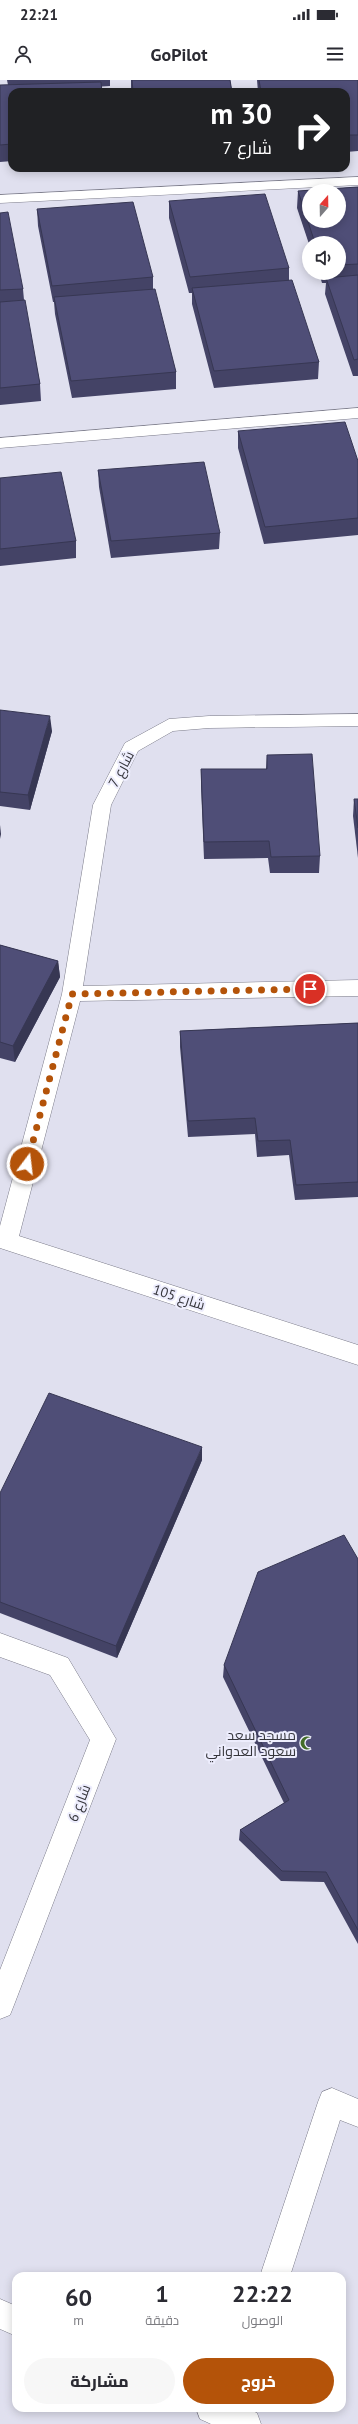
<!DOCTYPE html>
<html lang="ar">
<head>
<meta charset="utf-8">
<style>
  :root { --surface:#fff; --page:#f7f7f7; --text:#2b2b33; --muted:#7c7c81; --accent:#b45309 }
  body { margin:0; font-family:"PT Sans",Cairo,sans-serif; background:var(--page); color:var(--text); direction:rtl; height:100vh; display:flex; flex-direction:column; font-size:15px; white-space:nowrap }
  * { box-sizing:border-box; margin:0 }
  p { font-size:13px; color:var(--muted) }
  .icon { flex:none; width:22px; height:22px; fill:none; stroke:currentColor; stroke-width:2; stroke-linecap:round; stroke-linejoin:round }
  .map { position:relative; flex:1; overflow:hidden; direction:ltr }
  .sheet { position:absolute; left:12px; top:2192px; width:334px; height:140px; display:flex; flex-direction:column; background:var(--surface); border-radius:12px; box-shadow:0 2px 10px #0003; direction:rtl }
  .sheet>* { flex:none }
  .top-card { position:absolute; left:8px; top:8px; width:342px; height:84px; border-radius:12px; box-shadow:0 2px 10px #0003; direction:rtl; background:#202124; color:#fff; overflow:hidden }
  .needle { width:26px; rotate:20deg }
  .tools { position:absolute; left:302px; top:104px; display:grid; gap:8px }
  .tools a { display:grid; place-items:center; width:44px; height:44px; border-radius:50%; background:var(--surface); box-shadow:0 2px 10px #0003; font-size:20px }
  .pin { position:absolute; display:grid; place-items:center; width:34px; height:34px; color:#fff; margin:-17px; border:2px solid #fff; border-radius:50%; box-shadow:0 1px 4px #0007 }
  .me { position:absolute; width:44px; margin:-22px; rotate:15deg; stroke-linejoin:round; filter:drop-shadow(0 0 3px #0008) }
  .turn { display:flex; align-items:center; gap:14px; height:84px; padding:0 12px; font-size:18px }
  .turn .icon { width:52px; height:52px; stroke-width:2.5 }
  .turn b { display:block; font-size:28px; line-height:34px }
  .eta { display:flex; justify-content:space-evenly; align-items:center; height:68px; text-align:center }
  .eta b { font-size:24px; font-weight:800; line-height:28px }
  .cta { display:flex; gap:8px; margin-top:auto; padding:8px 12px }
  .cta a { flex:1; height:46px; border-radius:24px; background:var(--accent); color:#fff; font-size:16px; font-weight:800; line-height:46px; text-align:center }
  .cta a+a { background:var(--page); color:var(--text) }
  .status { display:flex; justify-content:space-between; align-items:center; height:28px; padding:0 20px; background:var(--surface); direction:ltr }
  .status svg { height:11px; fill:currentColor }
  header { display:flex; justify-content:space-between; align-items:center; height:52px; padding:0 12px; background:var(--surface); font-size:18px; font-weight:800 }
  .map>svg:first-child { display:block }
  .lines { fill:none; stroke-linecap:round; stroke-linejoin:round }
  .minor-casing { stroke:#7b7b89; stroke-width:1 }
  .minor { fill:#fff; fill-rule:evenodd }
  .wall { fill:#444366 }
  .shaded-wall { fill:#373753 }
  .building { fill:#4f4e77; stroke:#373753; fill-rule:evenodd }
  .route { stroke:#b45309; stroke-width:7; stroke-dasharray:0 12.6 }
  .labels { text-anchor:middle; stroke-width:4; stroke-linejoin:round; paint-order:stroke }
  .street-label { font-size:14px; fill:#36363c; stroke:#ededfd }
  .poi-label { font-size:14px; fill:#36363c; stroke:#ededfd; text-anchor:end }
</style>
</head>
<body>
<div class="status"><b>22:21</b><svg viewBox="0 0 49 12"><path d="M0 12V9h3v3zM5 12V6h3v6zM10 12V3h3v9zM15 12V0h3v12zM26 1h20v11H26zM47 4h2v5h-2z"/></svg></div>
<header><svg class="icon" aria-label="menu" viewBox="0 0 24 24"><path d="M4 6h16M4 12h16M4 18h16"/></svg>GoPilot<svg class="icon" aria-label="person" viewBox="0 0 24 24"><circle cx="12" cy="8" r="4"/><path d="M4 21q1-7 8-7t8 7"/></svg></header>
<div class="map">
<svg width="358" height="2344" viewBox="0 0 358 2344">
  <rect width="100%" height="100%" fill="#e0e0ef"/>
  <g class="lines">
    <!-- minor casing -->
    <g class="minor-casing">
      <g id="minor">
        <polygon points="358,97 358,105 0,123 0,115"/>
        <polygon points="358,328 358,338 0,368 0,358"/>
        <polygon points="358,634 358,646 209,648 173,651 138,671 111,725 83,906 358,900 358,916 80,921 19,1156 358,1265 358,1285 0,1168 0,1146 62,914 93,725 125,663 169,639 209,636"/>
        <polygon points="0,1553 68,1578 116,1659 14,1925 10,1935 0,1939 0,1890 90,1660 50,1595 0,1577"/>
        <polygon points="332,2008 358,2019 358,2047 340,2040 290,2196 260,2196 318,2022 322,2012"/>
        <polygon points="0,2219 16,2226 16,2256 0,2249"/>
        <polygon points="196,2328 246,2328 257,2333 261,2344 211,2344 200,2339"/>
      </g>
    </g>
    <!-- minor -->
    <use href="#minor" class="minor"/>
  </g>
  <!-- wall -->
  <g class="wall">
    <polygon points="7,0 110,0 110,6 12,12 12,81 0,82 0,5 8,5"/>
    <polygon points="131,0 230,0 232,12 131,12"/>
    <polygon points="257,0 358,0 358,71 346,72 346,12 258,12"/>
    <polygon points="358,107 358,296 353,296 325,214 326,203 322,203 319,193 339,193 339,163 309,163 309,164 297,128 298,111"/>
    <polygon points="169,121 289,188 289,200 319,282 318,299 214,308 192,224 192,213 189,213 169,138"/>
    <polygon points="37,129 153,197 153,209 176,292 176,309 72,318 55,234 54,222 53,222 38,146"/>
    <polygon points="0,133 23,209 24,220 40,304 41,321 0,325"/>
    <polygon points="238,351 358,381 358,455 264,464 238,368"/>
    <polygon points="98,390 220,453 219,469 111,478 99,407"/>
    <polygon points="0,398 76,461 76,478 0,486"/>
    <polygon points="0,630 52,651 30,730 0,726"/>
    <polygon points="267,675 320,776 319,793 270,793 268,778 204,779 201,706 201,689 266,689"/>
    <polygon points="354,719 358,719 358,778 353,736"/>
    <polygon points="0,865 58,881 60,897 15,982 0,978"/>
    <polygon points="358,943 358,1117 295,1120 289,1075 257,1077 255,1054 188,1057 180,967 180,951"/>
    <polygon points="202,1380 117,1578 0,1533 0,1413"/>
    <polygon points="358,1479 358,1864 324,1802 281,1801 239,1760 240,1750 284,1723 223,1597 224,1585"/>
  </g>
  <!-- shaded-wall -->
  <g class="shaded-wall">
    <polygon points="50,636 52,651 30,730 28,715"/>
    <polygon points="0,745 1,754 0,759"/>
    <polygon points="58,881 60,897 15,982 13,966"/>
    <polygon points="202,1367 202,1380 117,1578 116,1566"/>
  </g>
  <!-- building -->
  <g class="building">
    <polygon points="132,0 230,0 232,12 133,12"/>
    <polygon points="259,0 358,0 358,55 346,55 346,12 261,12"/>
    <polygon points="101,2 102,12 12,12 12,64 0,65 0,5"/>
    <path d="M358,107v77l-19,1v-22h-24l-17,-52zM309,111h30v30h-30z"/>
    <polygon points="265,114 289,188 190,197 169,121"/>
    <polygon points="133,122 153,197 52,206 37,129"/>
    <polygon points="8,132 23,209 0,210 0,133"/>
    <polygon points="358,195 358,279 354,280 326,198"/>
    <polygon points="292,200 319,282 214,291 192,208"/>
    <polygon points="155,209 176,292 71,301 54,217"/>
    <polygon points="25,220 40,304 0,308 0,222"/>
    <polygon points="345,342 358,381 358,438 265,447 238,351"/>
    <polygon points="204,382 220,453 111,461 98,390"/>
    <polygon points="61,392 76,461 0,469 0,398"/>
    <polygon points="0,630 50,636 28,715 0,712"/>
    <polygon points="312,674 320,776 271,777 269,761 204,762 201,689 267,689 267,675"/>
    <polygon points="354,719 358,719 358,748"/>
    <polygon points="0,865 58,881 13,966 0,962"/>
    <polygon points="358,943 358,1102 296,1105 290,1060 258,1061 255,1038 188,1041 180,951"/>
    <polygon points="49,1313 202,1367 116,1566 0,1522 0,1413"/>
    <polygon points="344,1455 358,1479 358,1850 326,1792 282,1791 240,1750 289,1720 224,1585 258,1492"/>
  </g>
  <g class="lines">
    <!-- route -->
    <polyline class="route" points="27,1084 72,914 310,909"/>
  </g>
  <!-- icons -->
  <defs>
    <g id="mosque-bare" transform="scale(1.08)"><path d="M3.5-4.9A6 6 0 1 0 3.5 4.9A5 5 0 1 1 3.5-4.9Z" fill="#436c28" stroke="#ededfd" stroke-width="2.5" paint-order="stroke"/></g>
  </defs>
  <g fill-rule="evenodd">
    <use href="#mosque-bare" x="307" y="1663"/>
  </g>
  <g class="labels">
    <!-- street labels -->
    <g class="street-label">
      <text transform="translate(121 689) rotate(-62)" y="5">شارع 7</text>
      <text transform="translate(179 1217) rotate(18)" y="5">شارع 105</text>
      <text transform="translate(79 1723) rotate(-69)" y="5">شارع 6</text>
    </g>
    <!-- poi labels -->
    <g class="poi-label">
      <text x="296" y="1660">مسجد سعد<tspan x="296" dy="16">سعود العدواني</tspan></text>
    </g>
  </g>
</svg>
<div class="tools">
<a><svg class="needle" viewBox="-14 -14 28 28"><path d="M0-13l5 13h-10z" fill="#e53935"/><path d="M0 13l5-13h-10z" fill="#7c7c81"/></svg></a>
<a><svg class="icon" aria-label="sound" viewBox="0 0 24 24"><path d="M4 9h4l5-4v14l-5-4H4zM17 9q2 3 0 6"/></svg></a>
</div>
<div class="pin" style="left:310px;top:909px;background:#d93025"><svg class="icon" aria-label="arrive" viewBox="0 0 24 24"><path d="M6 21V4h12l-3 4 3 4H6"/></svg></div>
<svg class="me" style="left:27px;top:1084px" viewBox="-20 -20 40 40"><circle r="17" fill="#b45309" stroke="#fff" stroke-width="3"/><path d="M0-11L8 9 0 5-8 9z" fill="#fff"/></svg>
<div class="top-card">
<div class="turn"><svg class="icon" aria-label="right" viewBox="0 0 24 24"><path d="M7 20v-9h11M14 6l5 5-5 5"/></svg><div><b>30 m</b>شارع 7</div></div>
</div>
<section class="sheet">
<div class="eta">
<div><b>22:22</b><p>الوصول</p></div>
<div><b>1</b><p>دقيقة</p></div>
<div><b>60</b><p>m</p></div>
</div>
<div class="cta"><a>خروج</a><a>مشاركة</a></div>
</section>
</div>
</body>
</html>
